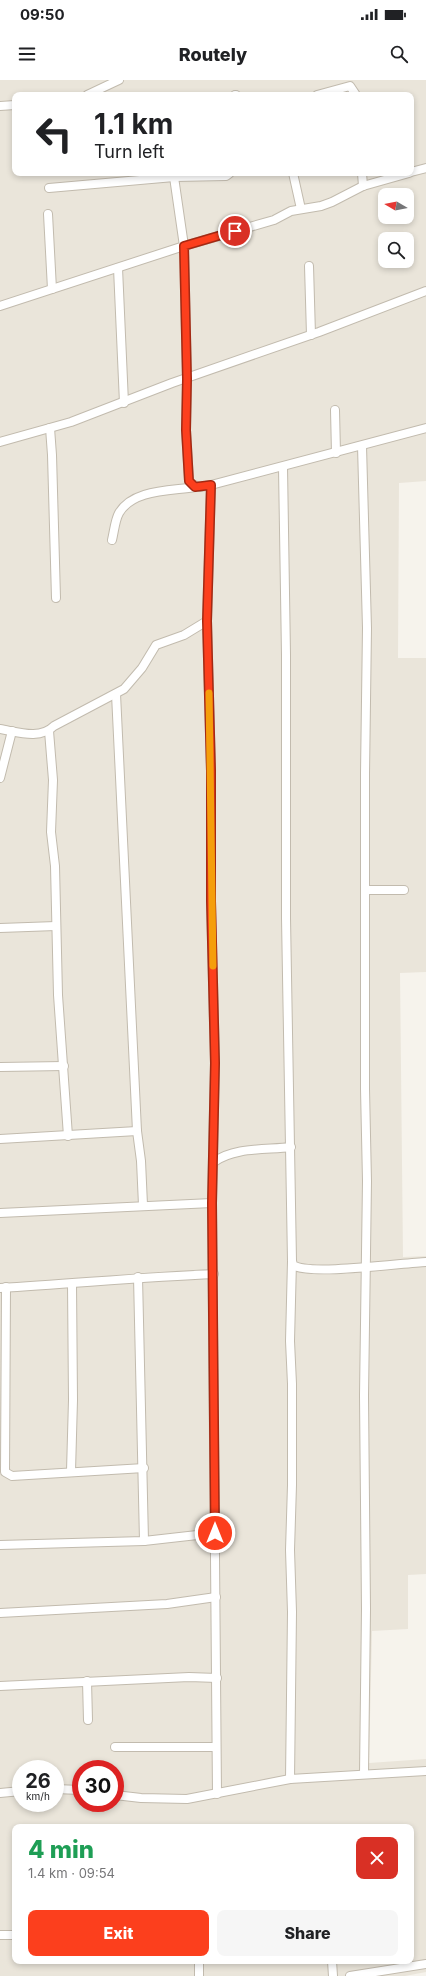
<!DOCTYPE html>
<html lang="en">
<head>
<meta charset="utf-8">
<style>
  :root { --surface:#fff; --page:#f6f6f6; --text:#202124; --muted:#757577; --accent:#fc3f1d }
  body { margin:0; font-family:Inter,sans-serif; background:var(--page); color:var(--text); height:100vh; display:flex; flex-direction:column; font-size:15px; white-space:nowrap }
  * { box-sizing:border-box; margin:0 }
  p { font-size:13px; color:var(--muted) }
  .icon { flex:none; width:22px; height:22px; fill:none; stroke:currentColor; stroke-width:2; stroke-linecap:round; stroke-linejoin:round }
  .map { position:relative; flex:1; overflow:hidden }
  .drawer { position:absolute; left:12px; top:1744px; width:402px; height:140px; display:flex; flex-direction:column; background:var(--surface); border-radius:8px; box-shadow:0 2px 6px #0003 }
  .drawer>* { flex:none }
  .guide { position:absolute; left:12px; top:12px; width:402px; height:84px; border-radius:8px; box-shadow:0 2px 6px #0003; background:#fff; color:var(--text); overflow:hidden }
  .needle { width:26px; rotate:280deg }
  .fabs { position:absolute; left:378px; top:108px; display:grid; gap:8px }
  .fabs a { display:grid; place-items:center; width:36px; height:36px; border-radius:8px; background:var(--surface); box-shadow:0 2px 6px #0003; font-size:20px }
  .speed { position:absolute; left:12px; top:1680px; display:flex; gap:8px; font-size:20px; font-weight:700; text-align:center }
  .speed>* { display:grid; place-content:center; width:52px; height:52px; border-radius:50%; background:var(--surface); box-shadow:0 2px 6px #0003; line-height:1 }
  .speed small { font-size:10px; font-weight:400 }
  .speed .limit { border:6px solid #d22; background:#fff; color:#111 }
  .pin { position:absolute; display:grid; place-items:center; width:34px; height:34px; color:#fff; margin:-17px; border:2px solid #fff; border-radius:50%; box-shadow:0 1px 4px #0007 }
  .me { position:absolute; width:44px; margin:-22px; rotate:0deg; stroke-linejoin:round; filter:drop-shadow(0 0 3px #0008) }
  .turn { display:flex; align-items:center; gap:14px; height:84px; padding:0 16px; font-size:18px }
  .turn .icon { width:52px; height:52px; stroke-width:2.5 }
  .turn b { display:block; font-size:28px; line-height:34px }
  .round { display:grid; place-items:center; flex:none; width:42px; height:42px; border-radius:8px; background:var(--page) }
  .head { display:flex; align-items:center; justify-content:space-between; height:68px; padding:0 16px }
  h1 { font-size:24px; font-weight:800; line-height:30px; color:#1e9e55 }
  .primary-button { display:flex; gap:8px; margin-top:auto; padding:8px 16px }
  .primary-button a { flex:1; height:46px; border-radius:8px; background:var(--accent); color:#fff; font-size:16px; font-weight:800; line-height:46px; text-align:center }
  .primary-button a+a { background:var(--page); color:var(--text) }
  .status { display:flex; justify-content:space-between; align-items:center; height:28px; padding:0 20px; background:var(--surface); direction:ltr }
  .status svg { height:11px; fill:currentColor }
  header { display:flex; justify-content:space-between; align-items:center; height:52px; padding:0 16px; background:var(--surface); font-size:18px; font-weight:800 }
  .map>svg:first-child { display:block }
  .residential { fill:#eae5da; fill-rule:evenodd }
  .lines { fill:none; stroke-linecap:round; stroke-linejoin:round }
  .minor-casing { stroke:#c2bbae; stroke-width:10 }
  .minor { stroke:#fff; stroke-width:8 }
  .route-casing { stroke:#a42913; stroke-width:10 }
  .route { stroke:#fc3f1d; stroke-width:7 }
  .slow { stroke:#f59e0b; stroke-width:7 }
</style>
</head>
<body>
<div class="status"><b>09:50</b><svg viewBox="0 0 49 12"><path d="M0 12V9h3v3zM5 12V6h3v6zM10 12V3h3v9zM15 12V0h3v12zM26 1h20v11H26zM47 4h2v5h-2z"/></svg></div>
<header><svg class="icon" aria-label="menu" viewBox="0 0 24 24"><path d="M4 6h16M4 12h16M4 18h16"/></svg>Routely<svg class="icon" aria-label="search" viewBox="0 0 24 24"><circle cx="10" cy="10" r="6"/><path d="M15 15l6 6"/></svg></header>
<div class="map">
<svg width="426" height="1896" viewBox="0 0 426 1896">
  <rect width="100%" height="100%" fill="#f6f3ec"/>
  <!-- residential -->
  <path class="residential" d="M0,0h426v401l-27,2 -1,175h28v314l-26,1 3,284 23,-1v318l-18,1v54l-36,2 -3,132 57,-4v213l-21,4h-405zM15,15h396v78h-396zM385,115h22v22h-22zM385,159h22v22h-22zM21,1689h34v34h-34zM81,1689h34v34h-34zM15,1747h396v134h-396z"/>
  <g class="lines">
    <!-- minor casing -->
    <g class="minor-casing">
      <g id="minor">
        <polyline points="87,15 119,0"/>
        <polyline points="235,15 236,15"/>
        <polyline points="317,15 350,6 356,15"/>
        <polyline points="0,26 15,25"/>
        <polyline points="411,92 426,88"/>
        <polyline points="293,93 301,129"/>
        <polyline points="362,93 363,106"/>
        <polyline points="174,97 184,166 187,299 186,350 189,401 191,404 200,407 211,405 426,348"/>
        <polyline points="49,108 174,97 226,96 230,93"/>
        <polyline points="48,134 52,209"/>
        <polyline points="309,186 311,255"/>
        <polyline points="118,188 124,323"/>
        <polyline points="0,226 184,166 274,140 291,131 321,126 332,122 363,106 409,93"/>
        <polyline points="335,330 336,373"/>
        <polyline points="50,348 52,375 56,518"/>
        <polyline points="0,362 71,342 172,303 319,252 426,211"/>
        <polyline points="362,366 367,548 365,694 365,1009 367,1101 364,1316 366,1529 364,1694"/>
        <polyline points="283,387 286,575 286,838 292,1181 290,1261 292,1304 292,1405 290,1470 292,1532 290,1699"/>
        <polyline points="211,405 207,541 211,691 211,821 215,983 212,1123 217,1714"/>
        <path d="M112,460c2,-8 3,-20 7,-27 14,-24 52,-22 76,-26"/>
        <polyline points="116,614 137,1051 141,1081 143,1125"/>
        <path d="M0,649c18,3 40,11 54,-3l70,-37 18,-21 14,-23 28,-10 23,-14"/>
        <polyline points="49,651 53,700 51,752 55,786 58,915 68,1056"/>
        <polyline points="0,698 12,651"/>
        <polyline points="366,810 404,810"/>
        <polyline points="0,848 56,846"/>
        <polyline points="0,987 64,986"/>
        <polyline points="0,1059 137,1051"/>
        <path d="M214,1082c20,-15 52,-12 77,-15"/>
        <polyline points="0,1133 212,1123"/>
        <path d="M292,1181l1,4c15,11 109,-2 133,-3"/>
        <polyline points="138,1197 144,1461"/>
        <polyline points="6,1207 5,1392 12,1396 144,1388"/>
        <path d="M0,1208c71,-4 142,-11 214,-14"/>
        <polyline points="71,1391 73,1320 72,1204"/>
        <polyline points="0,1465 144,1461 215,1453"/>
        <polyline points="0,1533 167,1524 216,1517"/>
        <polyline points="87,1601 88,1640"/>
        <polyline points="0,1606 189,1597 217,1598"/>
        <polyline points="115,1667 216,1667"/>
        <polyline points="55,1709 81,1710"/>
        <polyline points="0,1713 21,1711"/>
        <polyline points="115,1715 141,1718 187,1719 290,1699 426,1691"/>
        <polyline points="0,1855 15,1855"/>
        <polyline points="199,1881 199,1896"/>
        <polyline points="332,1881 333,1896"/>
        <polyline points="350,1896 426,1884"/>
      </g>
    </g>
    <!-- minor -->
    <use href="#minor" class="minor"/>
  </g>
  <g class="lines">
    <!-- route casing -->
    <g class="route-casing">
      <polyline id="route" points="215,1453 212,1123 215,983 211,821 211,691 207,541 211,405 195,407 189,401 186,350 187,299 184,166 235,151"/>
    </g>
    <!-- route -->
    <use href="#route" class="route"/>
    <!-- slow -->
    <polyline class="slow" points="209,613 213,886"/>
  </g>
</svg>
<div class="fabs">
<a><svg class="needle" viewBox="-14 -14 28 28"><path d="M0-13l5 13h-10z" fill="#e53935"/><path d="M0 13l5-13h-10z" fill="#757577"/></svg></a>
<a><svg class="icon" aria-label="search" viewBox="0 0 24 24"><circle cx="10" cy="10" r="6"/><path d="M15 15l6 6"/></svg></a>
</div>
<div class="speed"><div>26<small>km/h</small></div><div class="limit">30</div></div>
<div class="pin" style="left:235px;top:151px;background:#d93025"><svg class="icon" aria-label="arrive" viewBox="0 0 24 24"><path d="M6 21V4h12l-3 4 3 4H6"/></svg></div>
<svg class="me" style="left:215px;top:1453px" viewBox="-20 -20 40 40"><circle r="17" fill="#fc3f1d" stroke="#fff" stroke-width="3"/><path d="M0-11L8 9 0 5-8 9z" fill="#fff"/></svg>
<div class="guide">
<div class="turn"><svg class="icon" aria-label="left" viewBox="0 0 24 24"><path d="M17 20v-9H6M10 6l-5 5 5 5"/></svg><div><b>1.1 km</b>Turn left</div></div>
</div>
<section class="drawer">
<div class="head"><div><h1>4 min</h1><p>1.4 km · 09:54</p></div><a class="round" style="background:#d93025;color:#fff"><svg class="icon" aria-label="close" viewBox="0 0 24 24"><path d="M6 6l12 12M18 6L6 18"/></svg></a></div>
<div class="primary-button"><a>Exit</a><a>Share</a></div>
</section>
</div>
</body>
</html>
